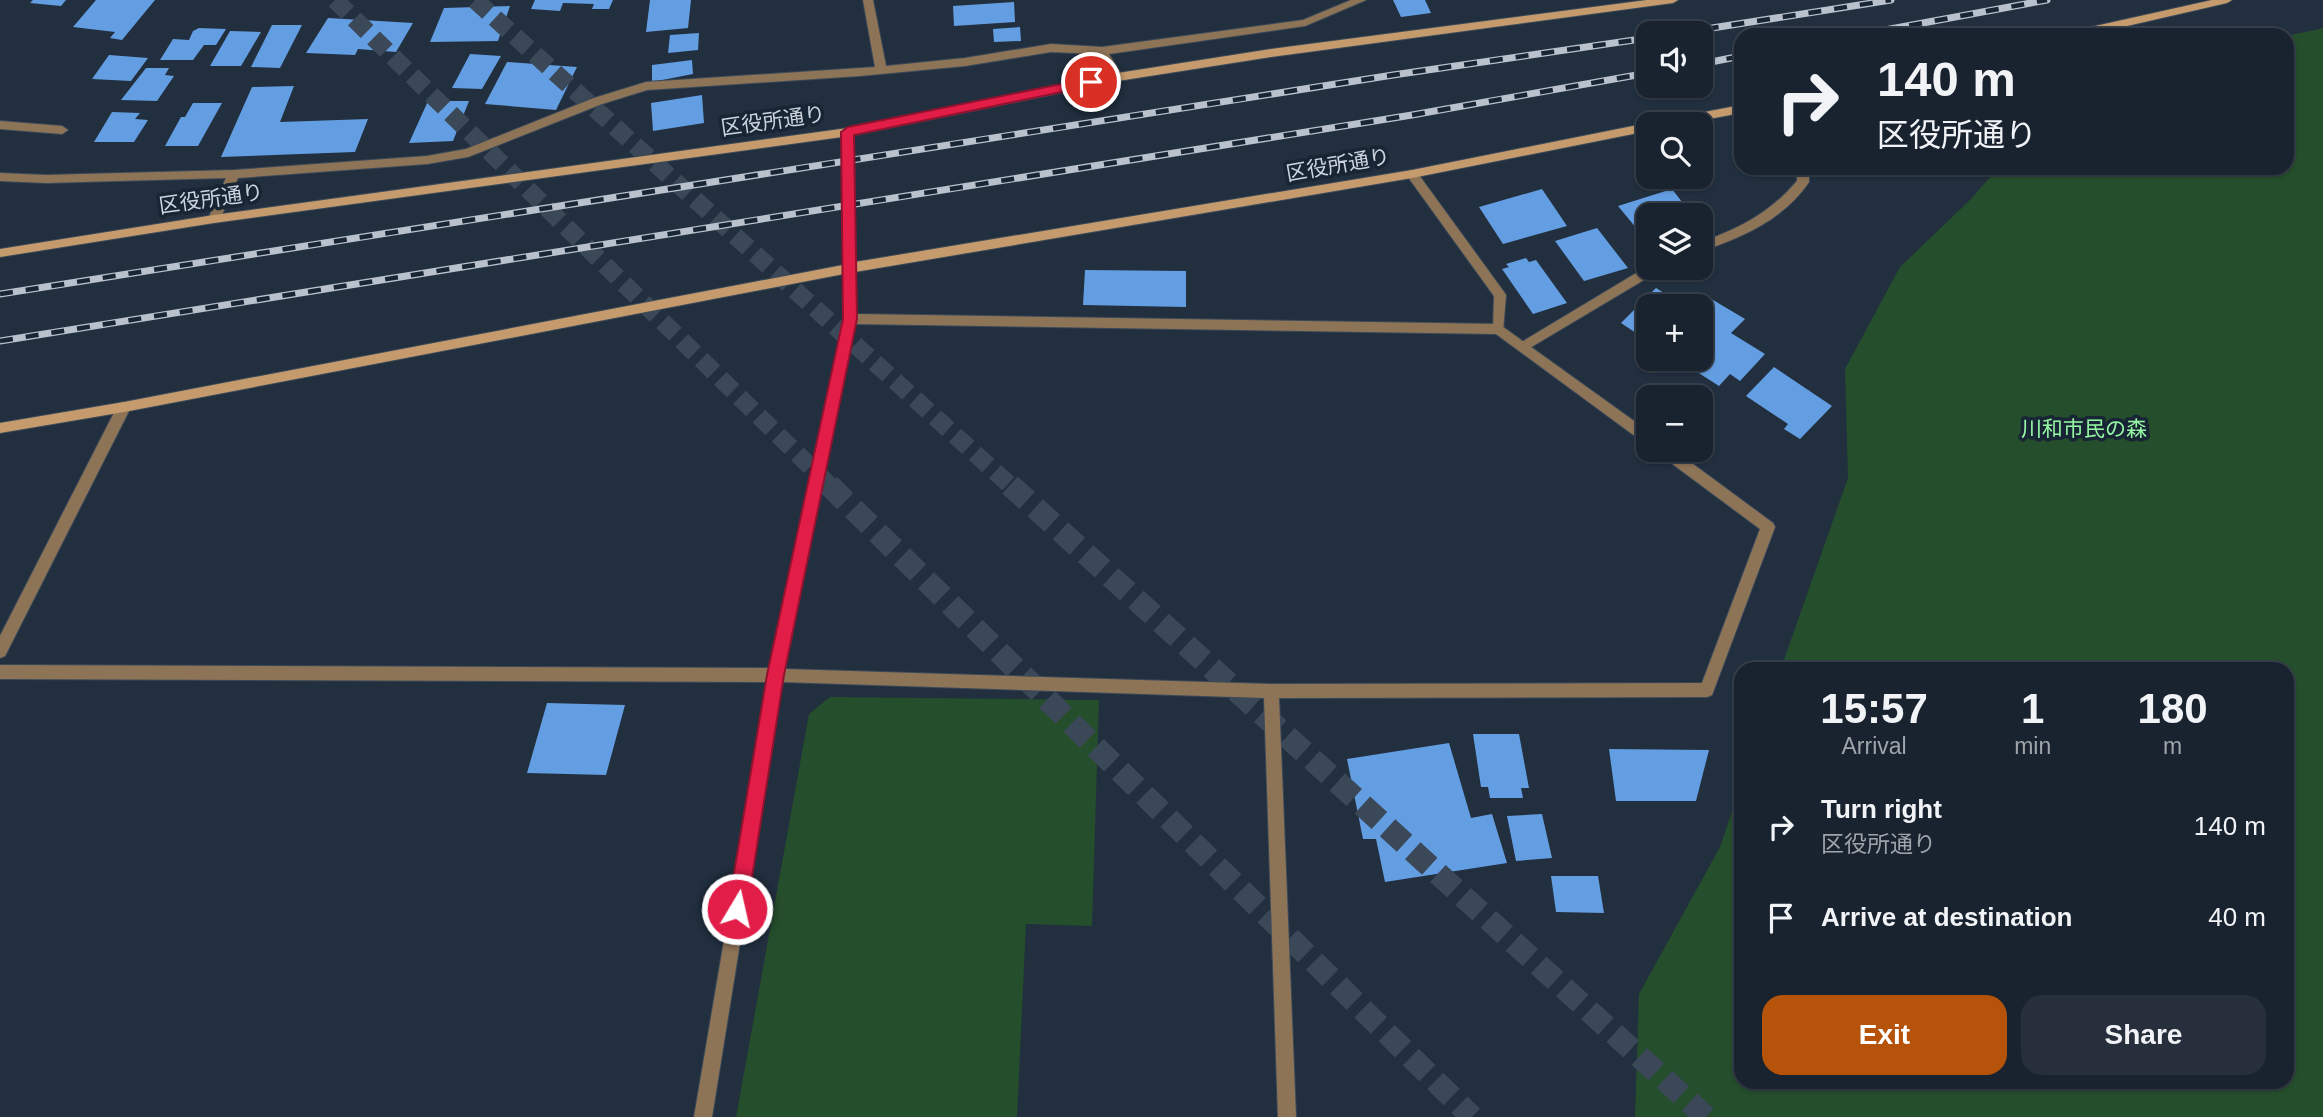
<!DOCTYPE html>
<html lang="en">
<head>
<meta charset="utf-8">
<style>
  :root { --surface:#19232f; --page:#262f3b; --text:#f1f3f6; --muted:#9fa4aa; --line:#37404b; --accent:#b45309 }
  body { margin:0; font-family:Arial,"Noto Sans JP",sans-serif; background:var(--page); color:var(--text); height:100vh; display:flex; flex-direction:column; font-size:26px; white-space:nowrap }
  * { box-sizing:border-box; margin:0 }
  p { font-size:23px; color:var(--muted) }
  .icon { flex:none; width:38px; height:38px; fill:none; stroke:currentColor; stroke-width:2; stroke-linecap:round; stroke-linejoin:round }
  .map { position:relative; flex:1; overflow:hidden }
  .sheet { position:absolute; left:1734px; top:662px; width:560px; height:427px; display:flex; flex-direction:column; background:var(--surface); border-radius:21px; box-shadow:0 2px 5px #0004,0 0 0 2px var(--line) }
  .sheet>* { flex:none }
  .hud { position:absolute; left:1734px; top:28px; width:560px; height:147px; border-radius:21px; box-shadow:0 2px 5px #0004,0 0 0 2px var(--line); background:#19232f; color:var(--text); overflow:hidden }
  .fabs { position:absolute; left:1636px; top:21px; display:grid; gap:14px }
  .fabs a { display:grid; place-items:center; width:77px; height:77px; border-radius:14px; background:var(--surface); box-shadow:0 2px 5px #0004,0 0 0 2px var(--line); font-size:35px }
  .pin { position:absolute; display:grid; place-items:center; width:60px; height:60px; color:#fff; margin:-30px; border:4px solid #fff; border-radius:50%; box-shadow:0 2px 7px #0007 }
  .me { position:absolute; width:77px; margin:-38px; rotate:9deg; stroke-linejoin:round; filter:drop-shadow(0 0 5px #0008) }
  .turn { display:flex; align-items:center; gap:24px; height:147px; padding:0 28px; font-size:32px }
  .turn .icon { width:91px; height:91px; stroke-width:2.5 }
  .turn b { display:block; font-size:49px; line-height:60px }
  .eta { display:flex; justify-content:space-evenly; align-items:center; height:119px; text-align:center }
  .eta b { font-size:42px; font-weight:700; line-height:49px }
  .cta { display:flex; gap:14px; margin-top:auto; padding:14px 28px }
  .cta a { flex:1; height:80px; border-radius:21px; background:var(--accent); color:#fff; font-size:28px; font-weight:700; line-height:80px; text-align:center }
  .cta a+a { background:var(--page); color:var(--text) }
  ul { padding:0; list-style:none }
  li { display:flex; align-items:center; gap:21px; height:91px; padding:0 28px }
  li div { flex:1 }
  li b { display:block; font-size:26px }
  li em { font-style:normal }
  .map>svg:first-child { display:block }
  .green { fill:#254e2c }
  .building { fill:#649ee2 }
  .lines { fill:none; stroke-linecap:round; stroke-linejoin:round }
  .highway-tunnel-far1 { stroke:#3b4857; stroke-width:18; stroke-dasharray:18 9; stroke-linecap:butt }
  .highway-tunnel { stroke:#3b4857; stroke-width:23; stroke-dasharray:23 11; stroke-linecap:butt }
  .lane-casing { stroke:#3c4a59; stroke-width:2 }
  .street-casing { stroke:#3c4a59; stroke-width:2 }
  .secondary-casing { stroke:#3c4a59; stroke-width:2 }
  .lane { fill:#8e7457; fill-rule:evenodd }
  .street { fill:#8e7457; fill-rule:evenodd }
  .secondary { fill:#c59b6d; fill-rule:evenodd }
  .rail-casing { stroke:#b8c1cc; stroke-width:7 }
  .rail { stroke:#182534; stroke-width:4.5; stroke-dasharray:13; stroke-linecap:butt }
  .route { fill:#e11d48; stroke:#92132f; stroke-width:2 }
  .labels { text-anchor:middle; stroke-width:7; stroke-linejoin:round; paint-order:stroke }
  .street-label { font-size:21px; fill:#ccd5df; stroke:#182534 }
  .park-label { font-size:21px; fill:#96f8a5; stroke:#182534 }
</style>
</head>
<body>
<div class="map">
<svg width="2323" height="1117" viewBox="0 0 2323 1117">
  <rect width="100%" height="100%" fill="#212f3f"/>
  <!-- green -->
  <g class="green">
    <polygon points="2323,28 2323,1117 1635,1117 1639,994 1720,847 1741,785 1741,1082 2287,1082 2287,668 1781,668 1848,478 1845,369 1900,267 1971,199 1998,168 2287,168 2287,36"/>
    <polygon points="830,697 1099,700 1092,926 1026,924 1017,1117 736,1117 809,714"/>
  </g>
  <!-- building -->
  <g class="building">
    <polygon points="33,0 66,0 61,6 30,3"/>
    <polygon points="96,0 155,0 122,40 110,38 115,32 73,27"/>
    <polygon points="535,0 613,0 609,9 592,9 594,4 563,3 560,11 531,9"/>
    <polygon points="650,0 691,0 688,28 646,32"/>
    <polygon points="1393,0 1425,0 1431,13 1401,17"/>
    <polygon points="1014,2 1015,22 954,26 953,6"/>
    <polygon points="510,6 498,41 430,42 444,8"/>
    <polygon points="328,18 413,23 396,52 358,49 355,55 306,53"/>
    <polygon points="272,25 302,25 280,68 251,67"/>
    <polygon points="1020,27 1021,41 994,42 993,29"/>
    <polygon points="199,28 226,29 216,45 204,45 193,60 160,60 173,39 189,40 193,31"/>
    <polygon points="230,31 261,32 241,66 210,66"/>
    <polygon points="699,33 698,50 668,53 670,35"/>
    <polygon points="470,54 501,56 482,89 452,88"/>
    <polygon points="109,55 148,58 131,81 92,79"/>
    <polygon points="692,60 693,74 652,82 652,65"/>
    <polygon points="507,62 577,67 556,110 485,104"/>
    <polygon points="146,68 169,68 165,75 174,76 157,101 121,100"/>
    <polygon points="294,86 280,122 368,119 355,152 221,157 252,87"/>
    <polygon points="702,95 704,123 653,131 651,103"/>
    <polygon points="428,101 469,101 453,141 409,143"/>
    <polygon points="193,103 222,103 198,146 165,146 181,117 185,117"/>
    <polygon points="112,112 140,113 135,119 148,120 134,142 94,142"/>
    <polygon points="1542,189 1567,226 1503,244 1479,207"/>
    <polygon points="1672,189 1692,215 1648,215 1648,233 1642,235 1618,206"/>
    <polygon points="1597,228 1628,268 1584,281 1555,241"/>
    <polygon points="1526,258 1529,262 1536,260 1567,303 1533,314 1502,269 1509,267 1506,264"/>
    <polygon points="1085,270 1186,271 1186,307 1083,305"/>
    <polygon points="1656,288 1685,306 1648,306 1648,341 1621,323"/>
    <polygon points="1703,294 1745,319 1731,333 1765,354 1740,381 1730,374 1719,386 1677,359 1701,359 1701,306 1692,306"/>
    <polygon points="1774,367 1832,406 1800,439 1784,429 1788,424 1746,396"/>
    <polygon points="547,703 625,705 606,775 527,773"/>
    <polygon points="1473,734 1519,734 1529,788 1521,788 1523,798 1490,798 1488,787 1481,787"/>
    <polygon points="1449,743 1471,818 1492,814 1507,863 1385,882 1376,839 1363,839 1347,759"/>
    <polygon points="1609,749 1709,750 1696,801 1616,801"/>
    <polygon points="1542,814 1552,858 1516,861 1507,816"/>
    <polygon points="1551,876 1598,876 1604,913 1556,912"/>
  </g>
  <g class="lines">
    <!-- highway-tunnel-far1 -->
    <g class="highway-tunnel-far1">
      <polyline points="335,0 831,487"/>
      <polyline points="475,0 1012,487"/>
    </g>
    <!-- highway-tunnel -->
    <g class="highway-tunnel">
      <polyline points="829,485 1472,1117"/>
      <polyline points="1010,485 1706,1117"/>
    </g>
    <!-- lane casing -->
    <g class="lane-casing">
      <g id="lane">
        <polygon points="0,121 62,126 68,130 62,134 0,129"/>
        <path d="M1797,168h12v14c-25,37 -67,56 -108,69v-9c38,-13 70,-30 96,-61z"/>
        <polygon points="1412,170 1416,171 1504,292 1506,295 1503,332 1499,334 1493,329 1494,296 1408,177 1408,171"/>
        <polygon points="1648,266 1661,268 1659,271 1528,349 1520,349 1518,346 1520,343"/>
      </g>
    </g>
    <!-- street casing -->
    <g class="street-casing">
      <g id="street">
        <polygon points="863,0 873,0 886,66 965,58 1051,44 1102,47 1303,20 1351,0 1366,0 1305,26 1109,54 1123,77 1118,81 1114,80 1099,54 1051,52 965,66 860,76 647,90 602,104 468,157 427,164 238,178 220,219 214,223 208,219 226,178 46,183 0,181 0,173 46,175 234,170 427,156 466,149 594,98 646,82 875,67"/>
        <polygon points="849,263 855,268 856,314 1499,324 1648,431 1648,443 1643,442 1496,334 855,324 785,669 1271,684 1702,683 1760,529 1659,454 1657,450 1674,450 1773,523 1775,527 1712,695 1707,697 1279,698 1296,1117 1278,1117 1264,698 782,682 712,1117 694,1117 768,682 0,679 0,665 770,668 844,319 843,268"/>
        <polygon points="124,402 131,407 5,656 0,658 0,636 119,403"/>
      </g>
    </g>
    <!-- secondary casing -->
    <g class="secondary-casing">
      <g id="secondary">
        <polygon points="1647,0 1678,0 1673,3 1271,57 1118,81 854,135 855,262 1412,170 1648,123 1652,124 1648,124 1648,131 1412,178 849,273 124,412 0,433 0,423 124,402 843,265 842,137 214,223 0,257 0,249 214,215 848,128 1118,73 1271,49"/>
        <polygon points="2212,0 2232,0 2227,3 2088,35 2068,35 2073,31"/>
        <polygon points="1741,105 1741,113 1682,124 1657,124 1663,120"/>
      </g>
    </g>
    <!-- lane -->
    <use href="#lane" class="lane"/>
    <!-- street -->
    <use href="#street" class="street"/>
    <!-- secondary -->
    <use href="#secondary" class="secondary"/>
    <!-- rail casing -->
    <g class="rail-casing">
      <g id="rail">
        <polyline points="1680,33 1891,0"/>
        <polyline points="1858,35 2047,0"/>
        <polyline points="1701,64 1741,56"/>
        <polyline points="0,294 1393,75 1648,38"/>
        <polyline points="0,341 1412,115 1648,73"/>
      </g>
    </g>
    <!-- rail -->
    <use href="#rail" class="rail"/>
  </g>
  <!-- route -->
  <polygon class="route" points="1091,78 1098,82 1096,85 854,135 857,319 784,675 747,909 744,915 737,918 731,915 728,909 767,675 843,319 841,132 848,127"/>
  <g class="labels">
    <!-- street labels -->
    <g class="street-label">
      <text transform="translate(773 121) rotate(-8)" y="7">区役所通り</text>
      <text transform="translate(1338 165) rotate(-10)" y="7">区役所通り</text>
      <text transform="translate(211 199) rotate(-8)" y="7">区役所通り</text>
    </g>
    <!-- park labels -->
    <g class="park-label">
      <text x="2084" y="436">川和市民の森</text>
    </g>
  </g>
</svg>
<div class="fabs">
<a><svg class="icon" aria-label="sound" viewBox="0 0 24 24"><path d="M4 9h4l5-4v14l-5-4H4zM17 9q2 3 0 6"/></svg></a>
<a><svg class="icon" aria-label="search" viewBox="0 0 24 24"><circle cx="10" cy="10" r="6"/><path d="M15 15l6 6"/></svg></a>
<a><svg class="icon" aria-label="layers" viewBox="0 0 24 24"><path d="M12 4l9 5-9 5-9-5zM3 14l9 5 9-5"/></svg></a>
<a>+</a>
<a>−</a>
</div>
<div class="pin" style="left:1091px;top:82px;background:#d93025"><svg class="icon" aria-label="arrive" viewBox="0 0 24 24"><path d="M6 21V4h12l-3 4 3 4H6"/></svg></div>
<svg class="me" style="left:737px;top:909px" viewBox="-20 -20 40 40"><circle r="17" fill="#e11d48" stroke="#fff" stroke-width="3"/><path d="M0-11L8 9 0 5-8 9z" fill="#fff"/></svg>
<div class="hud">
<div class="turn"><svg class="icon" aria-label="right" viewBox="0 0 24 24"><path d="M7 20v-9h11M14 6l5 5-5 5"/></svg><div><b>140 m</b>区役所通り</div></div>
</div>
<section class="sheet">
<div class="eta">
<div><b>15:57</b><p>Arrival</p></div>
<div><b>1</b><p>min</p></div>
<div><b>180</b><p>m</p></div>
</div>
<ul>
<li><svg class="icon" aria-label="right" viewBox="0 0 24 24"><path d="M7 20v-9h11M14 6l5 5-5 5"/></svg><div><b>Turn right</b><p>区役所通り</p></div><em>140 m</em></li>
<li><svg class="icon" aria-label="arrive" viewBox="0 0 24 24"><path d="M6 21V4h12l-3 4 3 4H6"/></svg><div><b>Arrive at destination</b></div><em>40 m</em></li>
</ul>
<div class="cta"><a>Exit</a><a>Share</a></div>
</section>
</div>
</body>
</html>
